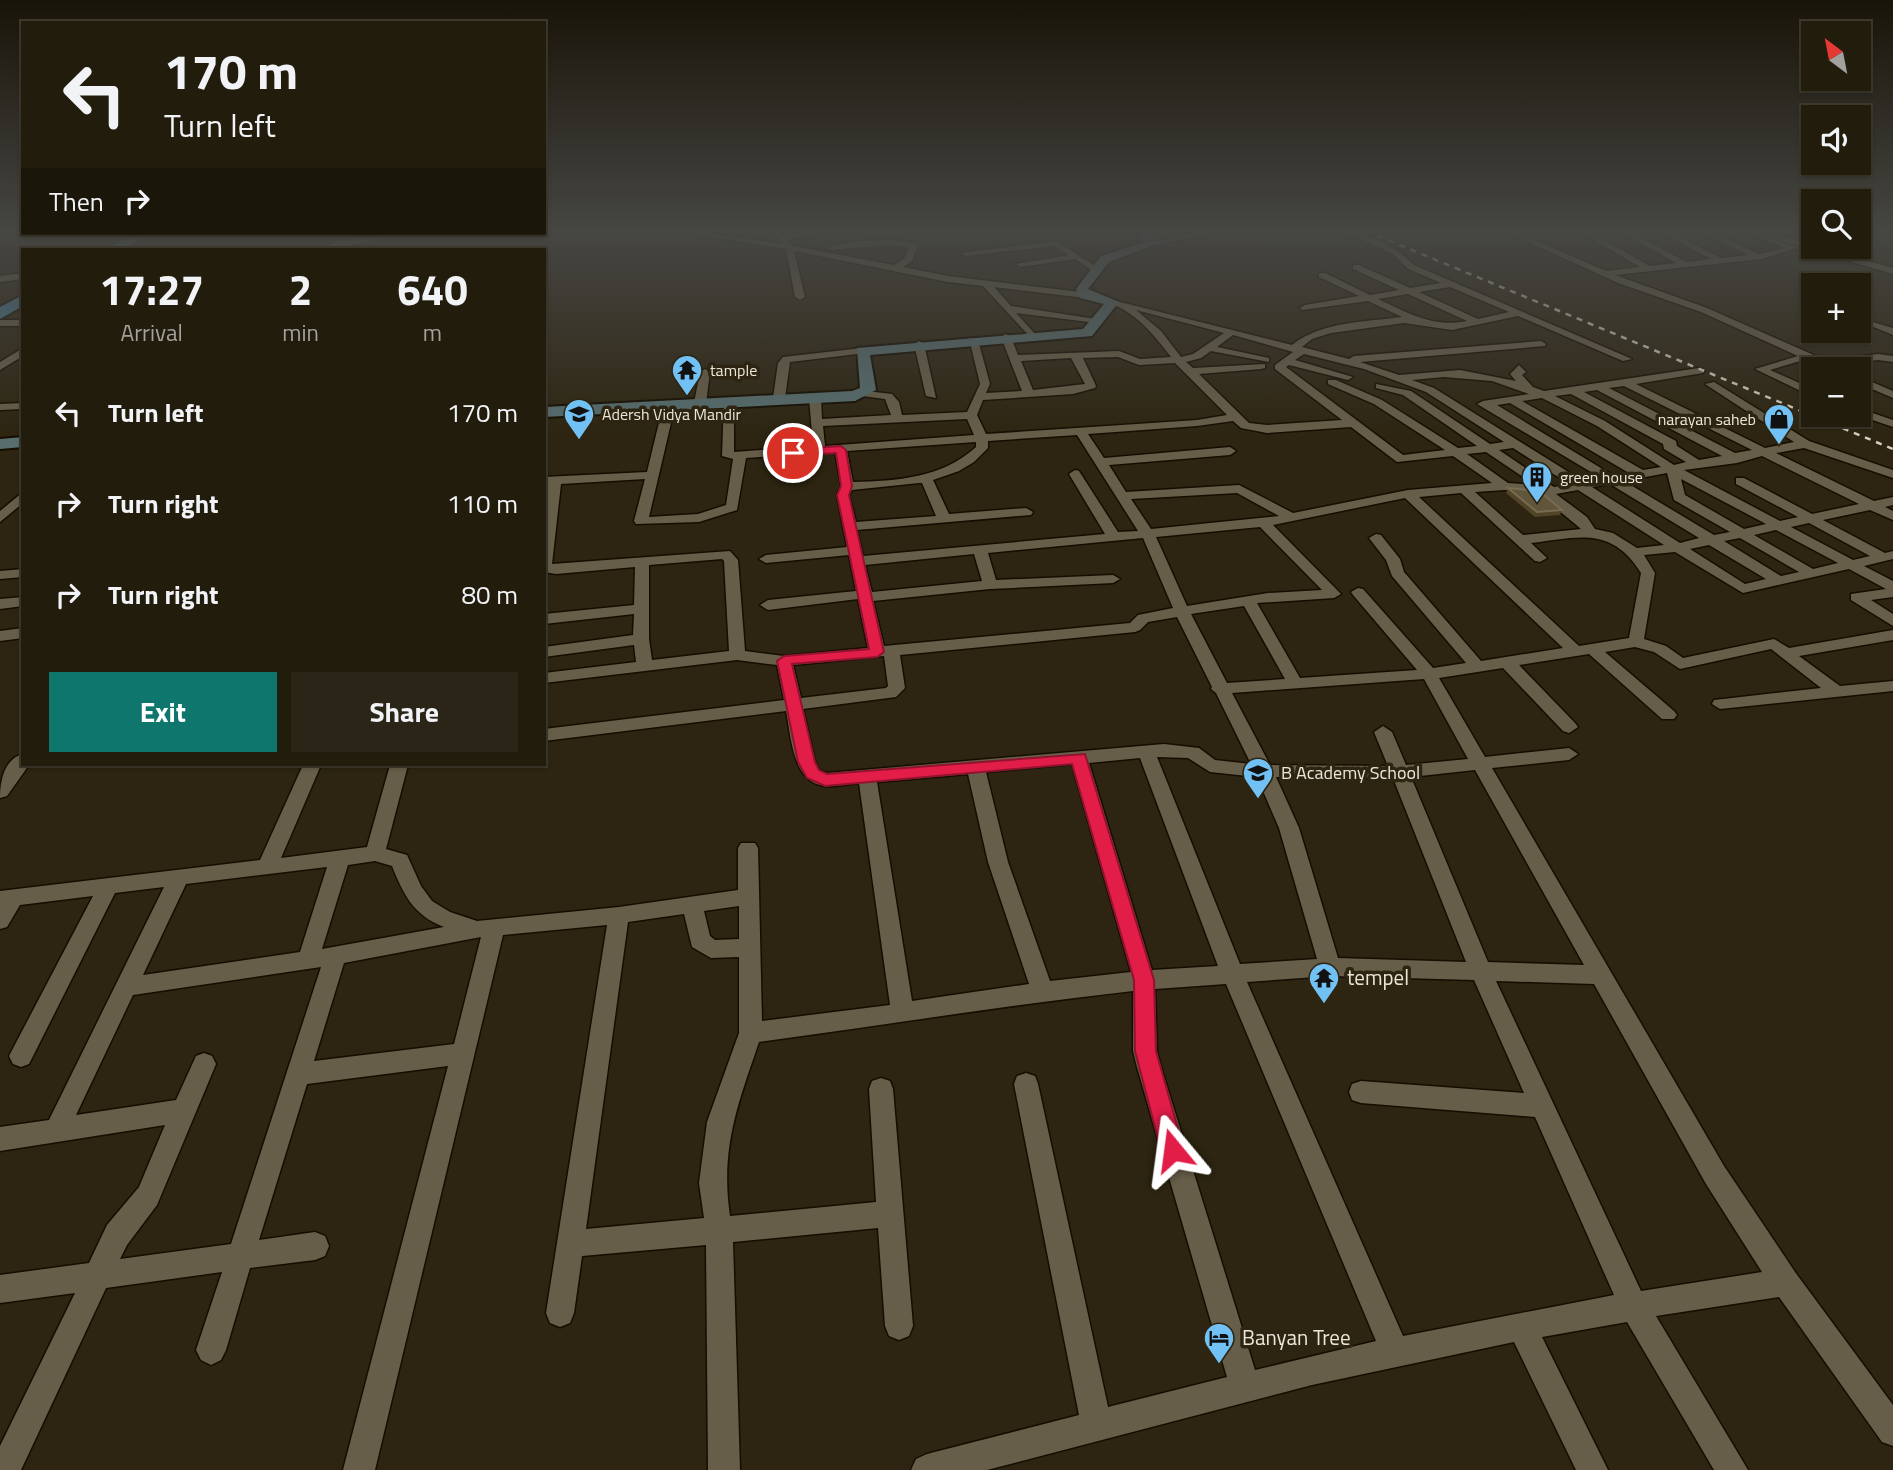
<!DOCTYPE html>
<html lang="en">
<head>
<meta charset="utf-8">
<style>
  :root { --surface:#221c0d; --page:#2a2516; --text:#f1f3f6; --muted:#a2a19d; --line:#3f3a2e; --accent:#0f766e }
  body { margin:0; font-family:"Titillium Web",sans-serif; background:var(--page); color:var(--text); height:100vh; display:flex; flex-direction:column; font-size:26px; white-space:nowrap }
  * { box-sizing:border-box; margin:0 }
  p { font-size:23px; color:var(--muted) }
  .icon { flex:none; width:38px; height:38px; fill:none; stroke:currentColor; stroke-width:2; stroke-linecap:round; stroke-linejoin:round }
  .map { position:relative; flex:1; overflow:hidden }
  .panel { position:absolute; left:21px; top:248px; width:525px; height:518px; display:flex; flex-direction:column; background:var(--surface); border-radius:0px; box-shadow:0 2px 5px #0004,0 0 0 2px var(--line) }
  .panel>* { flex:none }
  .top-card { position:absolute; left:21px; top:21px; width:525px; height:214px; border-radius:0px; box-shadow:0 2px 5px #0004,0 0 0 2px var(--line); background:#221c0d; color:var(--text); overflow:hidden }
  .needle { width:46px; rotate:328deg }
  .buttons { position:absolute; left:1801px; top:21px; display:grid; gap:14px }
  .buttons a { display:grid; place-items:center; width:70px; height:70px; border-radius:0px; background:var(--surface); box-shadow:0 2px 5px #0004,0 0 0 2px var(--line); font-size:35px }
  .pin { position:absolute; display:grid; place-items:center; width:60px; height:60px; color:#fff; margin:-30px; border:4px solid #fff; border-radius:50%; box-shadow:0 2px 7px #0007 }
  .me { position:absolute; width:77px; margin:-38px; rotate:344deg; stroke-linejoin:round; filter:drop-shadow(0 0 5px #0008) }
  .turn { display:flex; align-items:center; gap:24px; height:147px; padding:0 28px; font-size:32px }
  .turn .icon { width:91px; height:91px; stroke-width:2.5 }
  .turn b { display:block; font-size:49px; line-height:60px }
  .then { display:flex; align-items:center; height:66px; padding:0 28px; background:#0003; gap:14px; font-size:26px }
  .eta { display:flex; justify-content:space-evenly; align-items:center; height:119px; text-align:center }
  .eta b { font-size:42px; font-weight:700; line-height:49px }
  .action { display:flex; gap:14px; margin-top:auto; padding:14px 28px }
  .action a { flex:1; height:80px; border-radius:0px; background:var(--accent); color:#fff; font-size:28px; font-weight:700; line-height:80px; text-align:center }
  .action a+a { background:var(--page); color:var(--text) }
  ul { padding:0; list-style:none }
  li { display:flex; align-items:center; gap:21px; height:91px; padding:0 28px }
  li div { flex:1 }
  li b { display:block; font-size:26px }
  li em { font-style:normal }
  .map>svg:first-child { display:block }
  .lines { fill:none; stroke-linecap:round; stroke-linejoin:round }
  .street-casing { stroke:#150e00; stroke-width:3 }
  .secondary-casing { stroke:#150e00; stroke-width:4 }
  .primary-casing { stroke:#150e00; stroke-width:4 }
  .street { fill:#675e49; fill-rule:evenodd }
  .secondary { fill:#576d6e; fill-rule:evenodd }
  .primary { fill:#487b94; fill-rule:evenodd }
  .rail { stroke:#d5d0c3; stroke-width:2.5; stroke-dasharray:6 6; stroke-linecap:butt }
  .wall { fill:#514427 }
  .shaded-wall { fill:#3b3016 }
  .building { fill:#61563a; stroke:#776c53; stroke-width:2 }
  .route { fill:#e11d48; stroke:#92132f; stroke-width:2 }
  .labels { text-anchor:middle; stroke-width:7; stroke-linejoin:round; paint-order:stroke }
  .far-poi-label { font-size:16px; fill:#ebe6da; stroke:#2d2511; text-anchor:start }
  .poi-label { font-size:18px; fill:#ebe6da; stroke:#2d2511; text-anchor:start }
  .near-poi-label { font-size:21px; fill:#ebe6da; stroke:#2d2511; text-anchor:start }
</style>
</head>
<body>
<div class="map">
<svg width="1893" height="1470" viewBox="0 0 1893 1470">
  <rect width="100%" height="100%" fill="#2d2511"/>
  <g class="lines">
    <!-- street casing -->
    <g class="street-casing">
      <g id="street">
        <path d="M676,231h18l89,13 -11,-13h8l3,3 48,-3 -44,8 6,7 101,19 11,-7 4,-11 -21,-2 -56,5 -4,-2c14,-8 76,-11 90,-3l-6,16 -9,6 45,9 140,17 2,2 -5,3 -91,-11 17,19 91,14 -5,3 -81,-10 21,23 -5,3 -49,-53 -35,-4 -154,-31 11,46 -5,3 -5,-3 -9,-48z"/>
        <polygon points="1207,231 1223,231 1154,245 1150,243"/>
        <path d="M1341,231c25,-1 56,17 73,34l218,94 -9,2 -105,-45 -66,14 -48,-7 -73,10 -19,6 -10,8 47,12 5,-3 187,-15 5,3 -1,2 -185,16 39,13 61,-5 56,11 -6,-7 9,-9 7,7 -4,3 11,12 11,4 155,-23 5,3 -1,2 -67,11 129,64 29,-6 -89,-58 9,-2 95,59 84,29v8l-89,-30 -28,5 98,48 19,-4v8l-8,2 8,4v9l-23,-10 -47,10 62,33 8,-2v8l-29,7 29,15v16l-22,3 22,14v12l-42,-26v-6l35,-5 -37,-20 -106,24 -68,-41 -31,3 11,18 -11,66 22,7 17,12 91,-19 15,9 104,-18v10l-94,16 41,30 53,-5v10l-173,18 -8,-5 2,-4 107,-12 -50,-39 -91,20 -26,-17 -19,-5 -30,5 69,59 3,4 -3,4h-12l-73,-65 -70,11 56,58 3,4 -9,6 -6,-2 -60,-63 -64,10 46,79 84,-9 9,6 -9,6 -77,8 232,398 71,106 98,133v41l-11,-4 -103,-145 -123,19 92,154h-34l-87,-148 -85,15 66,133h-32l-62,-128 -202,43 -325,85h-76l5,-11 11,-5 152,-39 -65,-331 3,-8 9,-3 9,3 3,8 70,323 119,-30 -90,-310 -4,-16v-60c-125,14 -249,34 -374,51 -21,62 -39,106 -29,174l146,-14 -7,-113 3,-8 9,-3 9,3 3,8 20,237 -4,10 -10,4 -10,-4 -4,-10 -7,-98 -145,14 7,228h-32l-2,-225 -124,11 -8,57 -4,10 -10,4 -10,-4 -4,-10 61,-388 -104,10 -128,535h-32l105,-404 -141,18 -48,156 56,-8 10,4 4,10 -4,10 -10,4 -65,8 -24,82 -5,10 -10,5 -10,-5 -5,-10 26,-78 -116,16 -85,182h-21v-24l75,-153 -75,10v-28l89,-12 18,-38 32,-38 26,-62 -165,26v-24l49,-7 115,-233 -49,6 -86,171 -8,3 -8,-3 -4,-8 84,-160 -73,9 -13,22 -7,2v-38l260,-31 43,-95h18l-40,93 86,-11 23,-82h18l-22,84 21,6 14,31 11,15 18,11 27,9 142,-14 119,-17v-42l3,-5h14l3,5 4,173 128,-16 -31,-222c-11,1 -24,4 -34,3 -33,-3 -34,-51 -39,-75l-242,30v-12l240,-29 -7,-35 -40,-5 -193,23v-10l92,-11 -2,-17 -90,12v-10l89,-12 1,-21 -90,10v-10l90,-9 1,-38 -79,7 -12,-2v-58l4,-29h-4v-8l103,-5 16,-66 6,-3 6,3 -26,111 49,-3 28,-9 7,-46 -11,-3 2,-57 10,2v51l79,-6 -4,-49 6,-3 6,3 1,22 69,-4 -6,-16 -23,-3v-4l4,-1 26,3 7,8 3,13 65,-3 13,-28 -11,-46 9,2 12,44 -4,9 36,-2 -21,-54 5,-3 5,3 7,18 101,-4 21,8 31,-2c-16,-21 -37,-47 -63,-54v-4l184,46c30,-24 74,-23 110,-28l-34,-16 -66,9 -2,-2 5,-3 54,-9 -40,-19v-4h6l45,22 29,-5 -46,-21v-4h6l51,23 31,-5 -33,-14 -15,-15zM1450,287l59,25 -31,7 -59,-27zM1408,294l59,27c-34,7 -59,-8 -89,-22zM1136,310l88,23 -31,21 -12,3 -20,-26zM1233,335l60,17 -18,13v4l67,51 -75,5 -18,-2 -50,-49 62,-5 4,-1v-4l-72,4 -7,-6 15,-4 10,-7 58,11v-4l-52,-11zM1304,354l60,15 62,23 78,50 -14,2 -79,-53 -35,-7v4l27,7 74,51 -19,2 -76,-48 -46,-20h-8v4l46,20 71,46 -42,5 -117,-88 3,-2 59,15 5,-3 -58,-17zM1118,357l21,8 36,-2 52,52 -30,5 -211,14 -9,-19 6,-15 90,-6 22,-6 1,-2 -13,-28zM1071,358l14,26 -52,6 -12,-29zM1444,377l48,4 37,13 -46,7 -6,3 124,74 -18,3 -149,-93 -22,-8zM1624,386l128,64 -17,3 -126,-65zM1597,390l125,66 -23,4 -22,-14 -1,-5 -92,-49zM1571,394l92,50 1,5 22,13 -12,3 -69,-44 -50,-25zM1542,398l55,28 64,41 -18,3 -121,-69zM1510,403l119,70 -15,3 -117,-71zM967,419l7,16 -149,11 -2,-20zM1233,421l8,7 26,5 84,-6 46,35 56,-6 39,27 -84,7 -115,23 -54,-28 -113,7 -17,-27 121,-10 6,-4 -6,-4 -126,11 -16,-24 109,-8zM1077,435l61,96 -20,1 -39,-61 -4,-1 -6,4 36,60 -242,22 -6,-26 174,-15 2,-3 -7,-4 -77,6 -16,-34 26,-9 15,-9 14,-14v-7zM976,442v5c-34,31 -79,34 -123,35l-6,-31zM1513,448l56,36 -15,3 -55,-37zM835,452l6,34 -4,9 10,52 -81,8 -7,4 7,4 83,-8 7,36 -88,9 -8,5 8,5 90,-11 10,49 -84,8 -39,-5 -7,-91 -8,-9 -178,13 9,-80 84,-5 -11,42 2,3 63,-2 38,-12 9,-52zM1486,452l49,33 -27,-2 -41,-29zM1762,456l97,48 -47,10 -68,-36h-8v6l62,33 -18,4 -96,-51 53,-7zM1667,473l7,27 56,32 -16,3 -90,-54zM1681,479l85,45 -22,5 -59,-34zM919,483h3l14,33 -80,6 -7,-27 3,-5zM1610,484l89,54 -19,5 -88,-56zM1505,490l33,3 43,36 -58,6 -48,-43zM1578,490l86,55 -27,3 -24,-15 -18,-4 -8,-12 -31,-23zM1237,493l42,23 -128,13 -20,-30zM1461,493l74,68 5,1 7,-4 -16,-15c47,-6 81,-17 110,30l-12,65 -50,8 -160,-149zM1405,498l158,150 -82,13 -77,-89 -4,-13 -19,-24 -5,-1 -7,4 17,22 6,16 74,87 -33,5 -70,-79 -5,-1 -7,4 2,3 64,75 -117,8 -43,-75 77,-5 7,-4 -68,-69zM1809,523l61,33 -17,4 -62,-33zM1260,527l62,63 -54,3 -81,13 -31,-69zM1776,530l62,33 -25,6 -59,-34zM1143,538l30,70 -35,7 -8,8 -246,23 -11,-45 117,-12 123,-6 7,-4 -7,-4 -117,5 -8,-27zM1740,538l59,34 -18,4 -57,-35zM1709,545l57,34 -21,5 -55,-35zM974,554l8,27 -110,11 -7,-27zM722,559l2,2 5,90 -77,9 -3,-21v-74zM1244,606l41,73 -58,4 -36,-69zM1177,617l35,70 -1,2 5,4 35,71 -36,-4 -16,-12 -35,-4 -337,29 -8,-3 -4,-8 -12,-53 93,-12 9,-9 -5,-33 235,-23 5,-2 8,-8zM884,656l4,30 -2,2 -85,10 -8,-33zM1424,679l44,80 -62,6 -14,-33 -9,-6 -9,6 14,34 -118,-1 -38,-72zM1157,757l31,1 22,14 47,5 22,51 38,131 -77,5zM1140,758l78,208 -66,4 -63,-207zM1072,764l59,208 -81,9 -42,-119 -22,-90zM1475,770l109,195 -96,-3 -77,-185zM968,774l20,88 41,122 -117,17 -35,-219zM1276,777l117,1 73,184 -128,-4 -39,-130zM375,861l17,5c11,28 22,50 52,61l-122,22 26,-84zM327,867l-27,85 -157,23 43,-91zM739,906v33l-24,1 -5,-4 -6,-25zM684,914l8,33 19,11 28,-1v76l-32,89 -8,61 5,35 -118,11 42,-307zM481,937l-27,107 -140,17 30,-98zM321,967l-90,277 -111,15 7,-14 30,-40 59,-141 -4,-8 -8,-3 -8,3 -20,44 -100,15 57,-120zM1330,976l144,4 50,113 -163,-12 -9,3 -3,8 3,8 9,3 174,14 79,178 -211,41 -156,-354zM1496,981l98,3 112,200 56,88 -121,19zM1226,984l150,357 -121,29 -94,-303 -4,-16 -2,-62z"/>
        <polygon points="1504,231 1514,231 1606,271 1640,267 1578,231 1587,231 1650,266 1676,263 1618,231 1628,231 1687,262 1711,259 1658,231 1668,231 1721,258 1748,255 1699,231 1709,231 1759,254 1785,248 1741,231 1752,231 1798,248 1762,259 1615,275 1707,308 1827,361 1878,354 1893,356 1893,362 1878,360 1838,365 1842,369 1829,369 1807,359 1770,370 1813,389 1813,396 1809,395 1755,369 1798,356 1701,312 1618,283"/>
        <path d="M388,233h17c-7,4 -78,17 -86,17l17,-9z"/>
        <polygon points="1784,237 1893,268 1893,274 1781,241"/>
        <polygon points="1056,241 1100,269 1093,271 1075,259 1020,267 1016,264 1069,255 1054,246 965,256 961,253"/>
        <polygon points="23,273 23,279 0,282 0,276"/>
        <rect x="0" y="320" width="23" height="6"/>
        <polygon points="1869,321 1893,328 1893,335 1869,325"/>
        <polygon points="919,341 924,344 936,398 926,396 914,344"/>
        <polygon points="23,348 23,356 0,370 0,362"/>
        <polygon points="862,348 866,349 866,353 790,362 785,398 779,401 773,398 778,363 783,357"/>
        <polygon points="705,369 710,372 706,403 700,406 694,403 700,372"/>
        <polygon points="1858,376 1893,391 1893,398 1858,383"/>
        <polygon points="23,403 23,409 0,410 0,404"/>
        <polygon points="1858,408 1893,420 1893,427 1858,415"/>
        <polygon points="23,492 23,503 0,522 0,511"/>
        <polygon points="23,569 23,577 0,579 0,571"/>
        <polygon points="23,597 23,606 0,609 0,599"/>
        <polygon points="23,628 23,638 0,641 0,631"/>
        <path d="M23,754v11h6l-22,31 -7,2c0,-17 4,-39 23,-44z"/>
      </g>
    </g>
    <!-- secondary casing -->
    <g class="secondary-casing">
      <g id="secondary">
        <polygon points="1130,231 1142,231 1160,243 1109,262 1088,289 1119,302 1092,336 870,355 876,390 855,401 544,417 544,407 852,391 860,388 857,348 1083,329 1104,304 1080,298 1076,289 1101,256 1145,242"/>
        <polygon points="23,437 23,447 0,449 0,439"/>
      </g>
    </g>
    <!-- primary casing -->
    <g class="primary-casing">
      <g id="primary">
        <polygon points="136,233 152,233 121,250 104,250"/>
        <polygon points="23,295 23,306 0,319 0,307"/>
      </g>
    </g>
    <!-- street -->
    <use href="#street" class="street"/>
    <!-- secondary -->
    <use href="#secondary" class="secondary"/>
    <!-- primary -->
    <use href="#primary" class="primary"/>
    <!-- rail -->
    <polyline class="rail" points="1366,231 1893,449"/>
  </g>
  <!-- wall -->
  <polygon class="wall" points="1508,488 1562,510 1560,515 1535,517 1506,493"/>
  <!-- shaded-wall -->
  <polygon class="shaded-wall" points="0,231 10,231 0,235"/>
  <!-- building -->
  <polygon class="building" points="1508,488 1539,491 1562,510 1537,512"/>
  <!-- sky -->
  <linearGradient id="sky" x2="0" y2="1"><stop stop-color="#191409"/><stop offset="0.53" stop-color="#464643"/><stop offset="1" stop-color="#464643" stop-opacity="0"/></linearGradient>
  <rect width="1893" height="437" fill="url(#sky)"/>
  <!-- route -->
  <polygon class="route" points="841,446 846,450 852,486 849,495 884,652 877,657 792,664 815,762 819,770 827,774 1085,754 1154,980 1156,1051 1184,1150 1181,1158 1173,1161 1165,1158 1161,1150 1135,1051 1134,980 1072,764 825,786 807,778 798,762 777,661 784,656 869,649 837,495 841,486 836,453 793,456 787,453 793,449"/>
  <!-- icons -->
  <defs>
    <g id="temple-pin" transform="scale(1.575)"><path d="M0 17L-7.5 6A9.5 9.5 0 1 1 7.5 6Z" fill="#72c1f5" stroke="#2d2511"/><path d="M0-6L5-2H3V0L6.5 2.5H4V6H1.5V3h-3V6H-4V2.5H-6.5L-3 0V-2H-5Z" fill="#111"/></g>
    <g id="school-pin" transform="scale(1.575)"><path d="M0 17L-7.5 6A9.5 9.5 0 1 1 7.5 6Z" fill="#72c1f5" stroke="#2d2511"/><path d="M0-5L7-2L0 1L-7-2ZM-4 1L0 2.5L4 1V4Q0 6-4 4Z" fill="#111"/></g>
    <g id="shop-pin" transform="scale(1.575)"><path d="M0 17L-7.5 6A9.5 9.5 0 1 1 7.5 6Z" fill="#72c1f5" stroke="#2d2511"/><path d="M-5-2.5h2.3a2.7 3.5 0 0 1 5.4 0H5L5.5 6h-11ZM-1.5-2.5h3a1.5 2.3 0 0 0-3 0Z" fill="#111"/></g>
    <g id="building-pin" transform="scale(1.575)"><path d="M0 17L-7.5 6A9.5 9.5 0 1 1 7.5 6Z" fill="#72c1f5" stroke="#2d2511"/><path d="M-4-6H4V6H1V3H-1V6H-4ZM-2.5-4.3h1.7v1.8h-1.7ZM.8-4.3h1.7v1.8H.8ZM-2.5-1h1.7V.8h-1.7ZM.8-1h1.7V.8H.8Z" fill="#111"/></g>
    <g id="hotel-pin" transform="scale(1.575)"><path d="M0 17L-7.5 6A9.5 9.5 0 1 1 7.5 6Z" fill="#72c1f5" stroke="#2d2511"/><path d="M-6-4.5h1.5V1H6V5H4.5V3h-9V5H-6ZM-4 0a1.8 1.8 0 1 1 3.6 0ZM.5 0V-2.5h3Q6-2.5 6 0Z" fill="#111"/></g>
  </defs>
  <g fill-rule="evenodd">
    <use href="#temple-pin" x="687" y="370"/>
    <use href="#school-pin" x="579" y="414"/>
    <use href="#shop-pin" x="1779" y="419"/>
    <use href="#building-pin" x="1537" y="477"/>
    <use href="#school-pin" x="1258" y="773"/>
    <use href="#temple-pin" x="1324" y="978"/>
    <use href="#hotel-pin" x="1219" y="1338"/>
  </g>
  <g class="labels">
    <!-- far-poi labels -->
    <g class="far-poi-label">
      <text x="710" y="376">tample</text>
      <text x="602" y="420">Adersh Vidya Mandir</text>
      <text x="1756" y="425" text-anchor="end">narayan saheb</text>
      <text x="1560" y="483">green house</text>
    </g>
    <!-- poi labels -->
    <g class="poi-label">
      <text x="1281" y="779">B Academy School</text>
    </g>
    <!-- near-poi labels -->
    <g class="near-poi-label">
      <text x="1347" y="985">tempel</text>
      <text x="1242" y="1345">Banyan Tree</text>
    </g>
  </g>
</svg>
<div class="buttons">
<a><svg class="needle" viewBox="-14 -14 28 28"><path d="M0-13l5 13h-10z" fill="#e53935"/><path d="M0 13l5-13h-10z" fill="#a2a19d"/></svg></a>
<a><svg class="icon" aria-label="sound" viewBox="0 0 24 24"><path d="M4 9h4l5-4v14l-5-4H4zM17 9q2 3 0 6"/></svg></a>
<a><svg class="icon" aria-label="search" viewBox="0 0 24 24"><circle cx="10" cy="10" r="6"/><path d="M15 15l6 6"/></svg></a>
<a>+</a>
<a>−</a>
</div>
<div class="pin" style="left:793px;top:453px;background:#d93025"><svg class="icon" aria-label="arrive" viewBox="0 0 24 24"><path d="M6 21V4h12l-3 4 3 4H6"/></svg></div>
<svg class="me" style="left:1173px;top:1150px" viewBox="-20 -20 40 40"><path d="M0-17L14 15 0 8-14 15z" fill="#e11d48" stroke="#fff" stroke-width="4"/></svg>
<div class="top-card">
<div class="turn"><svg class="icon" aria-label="left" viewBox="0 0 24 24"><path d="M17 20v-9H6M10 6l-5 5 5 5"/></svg><div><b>170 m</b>Turn left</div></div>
<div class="then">Then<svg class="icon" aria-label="right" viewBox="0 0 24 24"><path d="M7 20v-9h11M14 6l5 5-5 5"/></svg></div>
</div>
<section class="panel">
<div class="eta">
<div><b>17:27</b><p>Arrival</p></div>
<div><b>2</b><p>min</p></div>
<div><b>640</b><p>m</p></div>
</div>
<ul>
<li><svg class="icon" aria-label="left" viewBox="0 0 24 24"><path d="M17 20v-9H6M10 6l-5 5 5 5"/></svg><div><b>Turn left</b></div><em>170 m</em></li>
<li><svg class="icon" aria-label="right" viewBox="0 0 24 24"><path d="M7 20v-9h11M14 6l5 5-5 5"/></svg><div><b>Turn right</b></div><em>110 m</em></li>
<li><svg class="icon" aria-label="right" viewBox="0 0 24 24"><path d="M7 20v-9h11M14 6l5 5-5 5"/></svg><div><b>Turn right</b></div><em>80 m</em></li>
</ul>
<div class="action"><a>Exit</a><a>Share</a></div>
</section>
</div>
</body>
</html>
